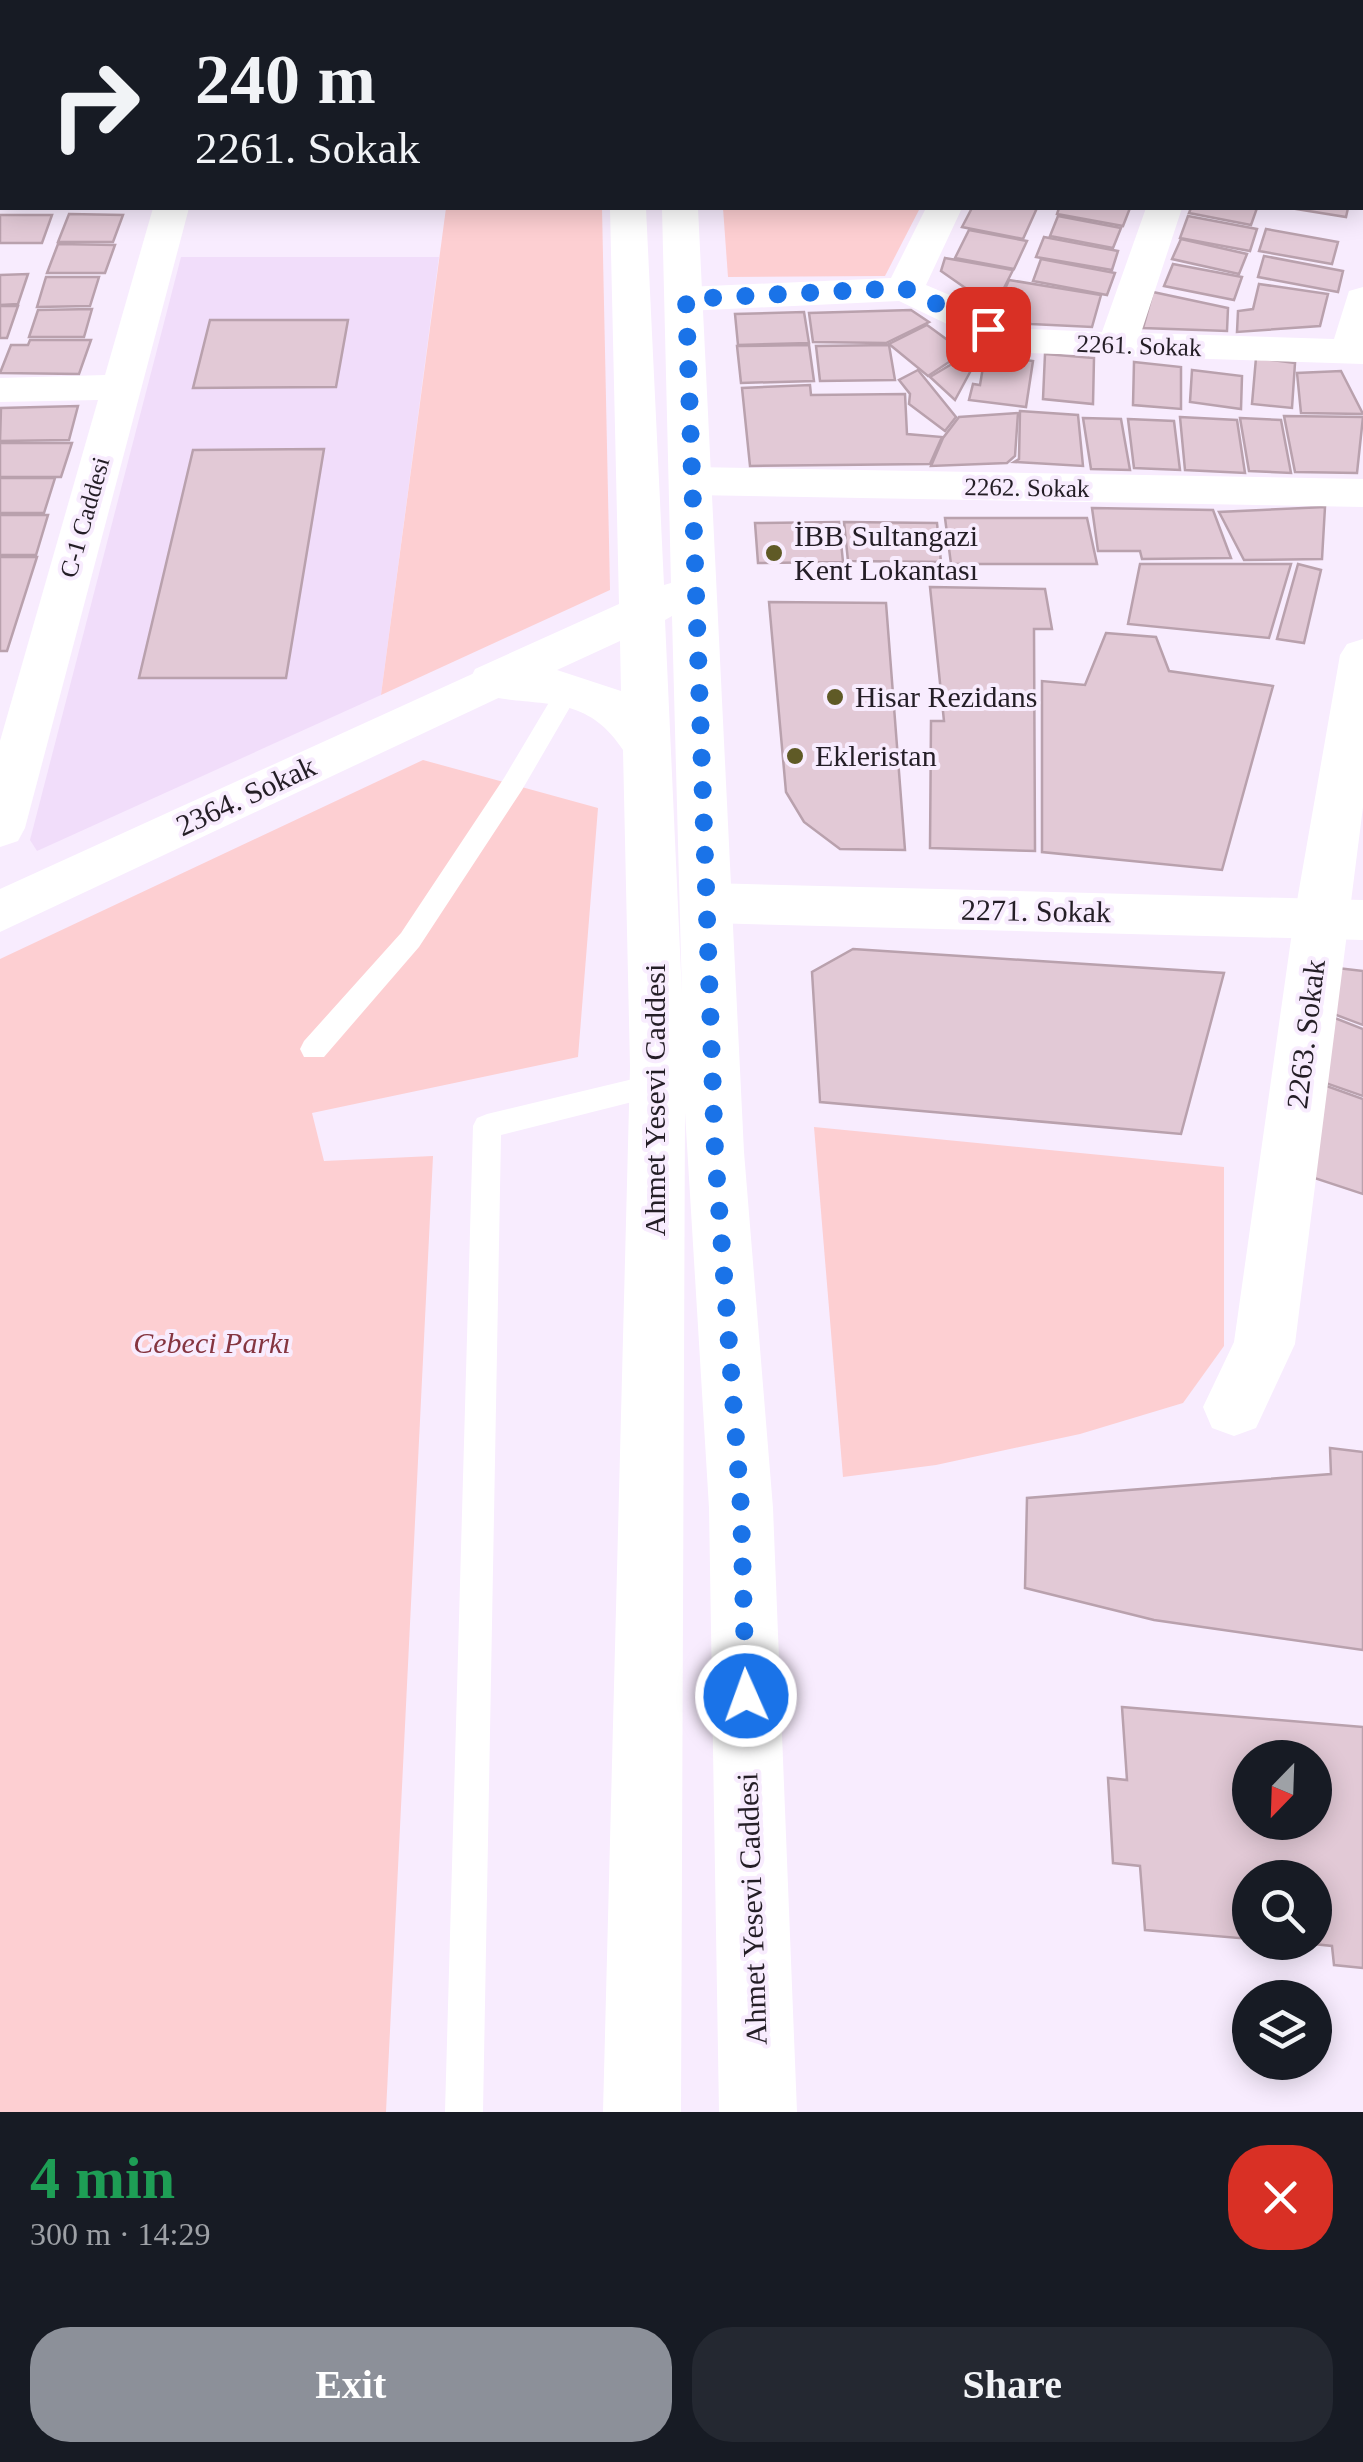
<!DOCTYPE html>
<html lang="en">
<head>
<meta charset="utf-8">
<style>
  :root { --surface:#171b24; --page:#242831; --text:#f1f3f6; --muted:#9ea1a6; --accent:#8c9099 }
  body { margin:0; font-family:"Times New Roman",serif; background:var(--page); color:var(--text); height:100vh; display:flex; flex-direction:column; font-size:38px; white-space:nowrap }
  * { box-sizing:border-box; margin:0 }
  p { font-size:32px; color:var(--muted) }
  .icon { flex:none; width:55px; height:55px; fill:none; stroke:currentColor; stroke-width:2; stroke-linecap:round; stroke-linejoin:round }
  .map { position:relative; height:2112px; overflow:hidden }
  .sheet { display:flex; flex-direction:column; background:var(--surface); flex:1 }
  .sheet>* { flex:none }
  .top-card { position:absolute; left:0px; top:0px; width:1365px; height:210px; box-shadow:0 5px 25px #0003; background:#171b24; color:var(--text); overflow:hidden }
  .needle { width:65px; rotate:203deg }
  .fabs { position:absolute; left:1232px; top:1740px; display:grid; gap:20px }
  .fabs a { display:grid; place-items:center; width:100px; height:100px; border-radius:50%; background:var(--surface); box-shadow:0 5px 25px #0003; font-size:50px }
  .pin { position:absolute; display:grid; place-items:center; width:85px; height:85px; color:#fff; margin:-42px; border-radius:20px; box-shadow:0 5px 15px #0006 }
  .me { position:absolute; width:110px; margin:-55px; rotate:358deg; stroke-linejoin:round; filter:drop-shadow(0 0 8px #0008) }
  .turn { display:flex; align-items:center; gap:35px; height:210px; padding:0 30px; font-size:45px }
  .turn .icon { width:130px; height:130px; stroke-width:2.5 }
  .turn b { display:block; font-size:70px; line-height:85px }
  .round { display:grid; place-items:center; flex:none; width:105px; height:105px; border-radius:40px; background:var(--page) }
  .summary { display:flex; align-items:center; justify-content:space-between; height:170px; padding:0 30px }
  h1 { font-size:60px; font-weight:700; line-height:75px; color:#1e9e55 }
  .action { display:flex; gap:20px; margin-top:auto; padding:20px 30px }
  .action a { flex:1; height:115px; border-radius:40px; background:var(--accent); color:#fff; font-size:40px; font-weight:700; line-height:115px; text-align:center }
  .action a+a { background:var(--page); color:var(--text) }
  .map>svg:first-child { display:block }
  .built { fill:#f1ddfa }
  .green { fill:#fdcfd2 }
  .building { fill:#e2c9d6; stroke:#b9a1ad; stroke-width:2.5; fill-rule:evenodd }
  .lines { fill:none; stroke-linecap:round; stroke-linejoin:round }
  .lane { fill:#fff; fill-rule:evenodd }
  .street { fill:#fff; fill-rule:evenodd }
  .secondary { fill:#fff; fill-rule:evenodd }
  .primary { fill:#fff; fill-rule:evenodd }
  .route { stroke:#1a73e8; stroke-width:18; stroke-dasharray:0 32.4 }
  .poi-dot { fill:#5f5a26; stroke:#f8ecfe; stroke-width:4 }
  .labels { text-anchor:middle; stroke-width:8; stroke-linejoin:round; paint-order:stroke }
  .far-street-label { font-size:25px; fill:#241e26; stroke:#f8ecfe }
  .poi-label { font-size:30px; fill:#241e26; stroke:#f8ecfe; text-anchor:start }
  .street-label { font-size:30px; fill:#241e26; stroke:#f8ecfe }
  .park-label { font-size:30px; font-style:italic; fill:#853540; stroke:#f8ecfe }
</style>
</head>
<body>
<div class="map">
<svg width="1363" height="2112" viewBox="0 0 1363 2112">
  <rect width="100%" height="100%" fill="#f8ecfe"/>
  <!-- built -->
  <polygon class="built" points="181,257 439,257 381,695 37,851 30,840"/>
  <!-- green -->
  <g class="green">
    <polygon points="446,208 602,208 610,590 381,695"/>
    <polygon points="723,208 920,208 885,276 728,277"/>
    <polygon points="423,760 598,808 578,1057 312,1113 324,1161 433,1156 386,2112 0,2112 0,959"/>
    <polygon points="814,1127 1224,1167 1224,1346 1183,1403 1080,1434 936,1465 843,1477"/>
  </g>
  <!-- building -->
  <g class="building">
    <polygon points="972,208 1037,208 1023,239 962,227"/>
    <polygon points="1059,208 1130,208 1123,226 1057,214"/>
    <polygon points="1191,208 1257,208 1251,225 1189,213"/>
    <polygon points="1290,208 1348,208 1346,217"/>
    <polygon points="69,214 123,215 113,242 58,242"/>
    <polygon points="0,215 52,215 42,243 0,243"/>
    <polygon points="1058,216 1121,228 1113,248 1050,236"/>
    <polygon points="1188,216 1257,229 1250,251 1180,238"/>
    <polygon points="1266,229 1338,242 1332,264 1259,251"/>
    <polygon points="969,230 1027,241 1014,269 955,258"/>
    <polygon points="1044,237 1118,251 1112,270 1036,257"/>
    <polygon points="1181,239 1247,254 1239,274 1172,259"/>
    <polygon points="58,244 115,245 105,273 47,273"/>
    <polygon points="1264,256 1343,271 1338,292 1258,277"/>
    <polygon points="945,258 1013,270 994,308 941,271"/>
    <polygon points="1041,259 1115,273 1107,295 1033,281"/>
    <polygon points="1173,264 1242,277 1234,300 1164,286"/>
    <polygon points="28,274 18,304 0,305 0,275"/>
    <polygon points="46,277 99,277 90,306 37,307"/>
    <polygon points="1009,280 1101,295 1092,327 1031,324 996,309"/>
    <polygon points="1259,284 1328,294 1320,326 1237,332 1238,311 1253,309"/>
    <polygon points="1153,292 1228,308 1227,331 1143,328"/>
    <polygon points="0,306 18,306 7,338 0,338"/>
    <polygon points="92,309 84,337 29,337 38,310"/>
    <polygon points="911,310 929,322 886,343 813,342 809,313"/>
    <polygon points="804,312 809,343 738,345 735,314"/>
    <polygon points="210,320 348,320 336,387 193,388"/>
    <polygon points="927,325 964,352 928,376 889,344"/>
    <polygon points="30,340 91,340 79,374 0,373 11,345 28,345"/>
    <polygon points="809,345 814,381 741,383 737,346"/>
    <polygon points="889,345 895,380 820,381 816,346"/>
    <polygon points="1045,354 1094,358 1093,404 1043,399"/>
    <polygon points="967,355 976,361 955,400 930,377"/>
    <polygon points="985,355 1033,361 1026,407 969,400 973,384 980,385"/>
    <polygon points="1256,358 1295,363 1292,408 1252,404"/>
    <polygon points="1134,362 1181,367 1181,409 1133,405"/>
    <polygon points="918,370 956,417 945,431 909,404 910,394 899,380"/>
    <polygon points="1192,370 1242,376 1241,409 1190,402"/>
    <polygon points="1341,371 1363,414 1301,413 1297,373"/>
    <polygon points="810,385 811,395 905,394 907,434 942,437 930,464 750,466 742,388"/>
    <polygon points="78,406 69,440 0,441 1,408"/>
    <polygon points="1020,411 1078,415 1083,466 1014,462 1019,459"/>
    <polygon points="1018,413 1015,456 1007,463 931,466 943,438 959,417"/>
    <polygon points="1284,416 1363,417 1357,473 1295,472"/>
    <polygon points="1180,417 1237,420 1245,473 1185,470"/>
    <polygon points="1083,418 1121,419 1130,470 1091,469"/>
    <polygon points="1240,418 1281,420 1291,473 1249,471"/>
    <polygon points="1128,419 1174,421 1180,470 1134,468"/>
    <polygon points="0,443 72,443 61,477 0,477"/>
    <polygon points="324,449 286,678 139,678 193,450"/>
    <polygon points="0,478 55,478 44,513 0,513"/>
    <polygon points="1325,507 1322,559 1244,560 1219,512"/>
    <polygon points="1092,508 1213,510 1231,558 1142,559 1140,551 1098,551"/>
    <polygon points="0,515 48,515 36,555 0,555"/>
    <polygon points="945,518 1087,518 1097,564 951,564"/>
    <polygon points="839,522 843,562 758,563 755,523"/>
    <polygon points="844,522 937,523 941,562 848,561"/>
    <polygon points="0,557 37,557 7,651 0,651"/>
    <polygon points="1140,564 1291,564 1269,638 1128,624"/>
    <polygon points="1298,564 1321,570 1304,643 1277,639"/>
    <polygon points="930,587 1045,589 1052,629 1034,629 1035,851 930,848 931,721 944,721"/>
    <polygon points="769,602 886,603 905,850 840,849 804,822 786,792"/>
    <polygon points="1106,633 1156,637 1169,671 1273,686 1222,870 1042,852 1042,681 1085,685"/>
    <polygon points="853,949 1224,973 1181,1134 820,1102 812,972"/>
    <polygon points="1320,966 1363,971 1363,1025 1315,1007"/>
    <polygon points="1322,1013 1363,1029 1363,1096 1314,1079"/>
    <polygon points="1307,1079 1363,1099 1363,1194 1296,1172"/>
    <polygon points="1330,1448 1363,1452 1363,1650 1154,1620 1025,1588 1027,1498 1331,1474"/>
    <path d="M1122,1707l241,20v241l-29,-3 -2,-19 -38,-4h21v-64h-65v61l-105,-9 -5,-64 -27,-3 -5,-85 19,2zM1250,1758h65v64h-65z"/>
  </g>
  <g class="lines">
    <!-- lane -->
    <g class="lane">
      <polygon points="568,682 580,690 522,790 419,947 324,1057 304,1057 300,1049 304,1041 401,933 504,778 560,684"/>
      <polygon points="658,1073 668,1077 672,1085 668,1093 501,1135 483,2112 445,2112 473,1126 477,1118 487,1114"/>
    </g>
    <!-- street -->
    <g class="street">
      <rect x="207" y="0" width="32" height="2"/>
      <polygon points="2,133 2,160 0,161 0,134"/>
      <polygon points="153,208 189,208 25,828 18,841 0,847 0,741 98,400 0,402 0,378 105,375"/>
      <polygon points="926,208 962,208 926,285 1030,329 1102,332 1146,208 1182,208 1141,333 1334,339 1349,291 1363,287 1363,364 1027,353 974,337 899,301 686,311 672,307 667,299 672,291 686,287 891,278"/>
      <polygon points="692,467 1363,479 1363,507 692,495 677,491 671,481 677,471"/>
      <polygon points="1363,639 1363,807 1295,1344 1256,1428 1234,1436 1212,1428 1203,1407 1234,1342 1294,918 1340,655 1347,644"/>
    </g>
    <!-- secondary -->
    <g class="secondary">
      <polygon points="492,665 509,669 515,681 509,693 0,932 0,889"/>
      <polygon points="709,883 1363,900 1363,940 709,923 691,917 683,903 691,889"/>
    </g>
    <!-- primary -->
    <g class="primary">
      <rect x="603" y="0" width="32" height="2"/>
      <rect x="653" y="0" width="32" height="2"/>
      <path d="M610,208h36l18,377 7,-2 -9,-375h36l46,944 29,356 24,604h-78l-10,-604 -24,-396 -4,1000h-78l27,-1045 -7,-317c-39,-61 -89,-40 -148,-57l-6,-12 6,-12 144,-65zM672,616l10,379 -17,-375zM620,641l1,50 -64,-21z"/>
    </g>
  </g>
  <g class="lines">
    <!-- route -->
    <polyline class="route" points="746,1696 741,1508 715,1152 686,299 904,288 988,329"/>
  </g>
  <!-- markers -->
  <g class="poi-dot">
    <circle cx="774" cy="553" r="10"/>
    <circle cx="835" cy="697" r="10"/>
    <circle cx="795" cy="756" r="10"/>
  </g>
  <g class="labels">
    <!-- far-street labels -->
    <g class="far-street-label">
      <text transform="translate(1139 345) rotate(2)" y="9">2261. Sokak</text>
      <text transform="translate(1027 487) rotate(1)" y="9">2262. Sokak</text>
      <text transform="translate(84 517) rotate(-74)" y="9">C-1 Caddesi</text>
    </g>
    <!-- poi labels -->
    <g class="poi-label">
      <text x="794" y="546">İBB Sultangazi<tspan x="794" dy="34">Kent Lokantası</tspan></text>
      <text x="855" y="707">Hisar Rezidans</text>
      <text x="815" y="766">Ekleristan</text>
    </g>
    <!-- street labels -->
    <g class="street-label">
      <text transform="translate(246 796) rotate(-25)" y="10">2364. Sokak</text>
      <text transform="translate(1036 911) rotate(1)" y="10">2271. Sokak</text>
      <text transform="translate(1306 1034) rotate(-83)" y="10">2263. Sokak</text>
      <text transform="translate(655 1100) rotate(-90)" y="10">Ahmet Yesevi Caddesi</text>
      <text transform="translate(752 1909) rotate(-92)" y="10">Ahmet Yesevi Caddesi</text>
    </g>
    <!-- park labels -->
    <g class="park-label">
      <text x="212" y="1353">Cebeci Parkı</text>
    </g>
  </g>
</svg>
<div class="fabs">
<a><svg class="needle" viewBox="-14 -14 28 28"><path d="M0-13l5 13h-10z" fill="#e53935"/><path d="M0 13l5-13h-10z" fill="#9ea1a6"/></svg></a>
<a><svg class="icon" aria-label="search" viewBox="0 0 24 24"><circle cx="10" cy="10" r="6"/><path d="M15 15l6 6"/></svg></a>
<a><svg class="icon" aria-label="layers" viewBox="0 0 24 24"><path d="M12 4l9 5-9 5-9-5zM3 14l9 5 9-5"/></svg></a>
</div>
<div class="pin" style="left:988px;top:329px;background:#d93025"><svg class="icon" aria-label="arrive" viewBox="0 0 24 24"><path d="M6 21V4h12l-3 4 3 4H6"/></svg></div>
<svg class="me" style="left:746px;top:1696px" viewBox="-20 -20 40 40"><circle r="17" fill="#1a73e8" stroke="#fff" stroke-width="3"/><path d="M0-11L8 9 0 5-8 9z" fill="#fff"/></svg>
<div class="top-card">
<div class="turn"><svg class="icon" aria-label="right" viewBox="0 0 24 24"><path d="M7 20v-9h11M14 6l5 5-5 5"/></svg><div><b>240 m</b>2261. Sokak</div></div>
</div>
</div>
<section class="sheet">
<div class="summary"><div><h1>4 min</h1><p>300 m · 14:29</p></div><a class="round" style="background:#d93025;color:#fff"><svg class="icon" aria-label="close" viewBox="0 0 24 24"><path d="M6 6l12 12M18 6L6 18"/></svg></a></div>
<div class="action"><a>Exit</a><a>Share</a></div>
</section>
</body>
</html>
